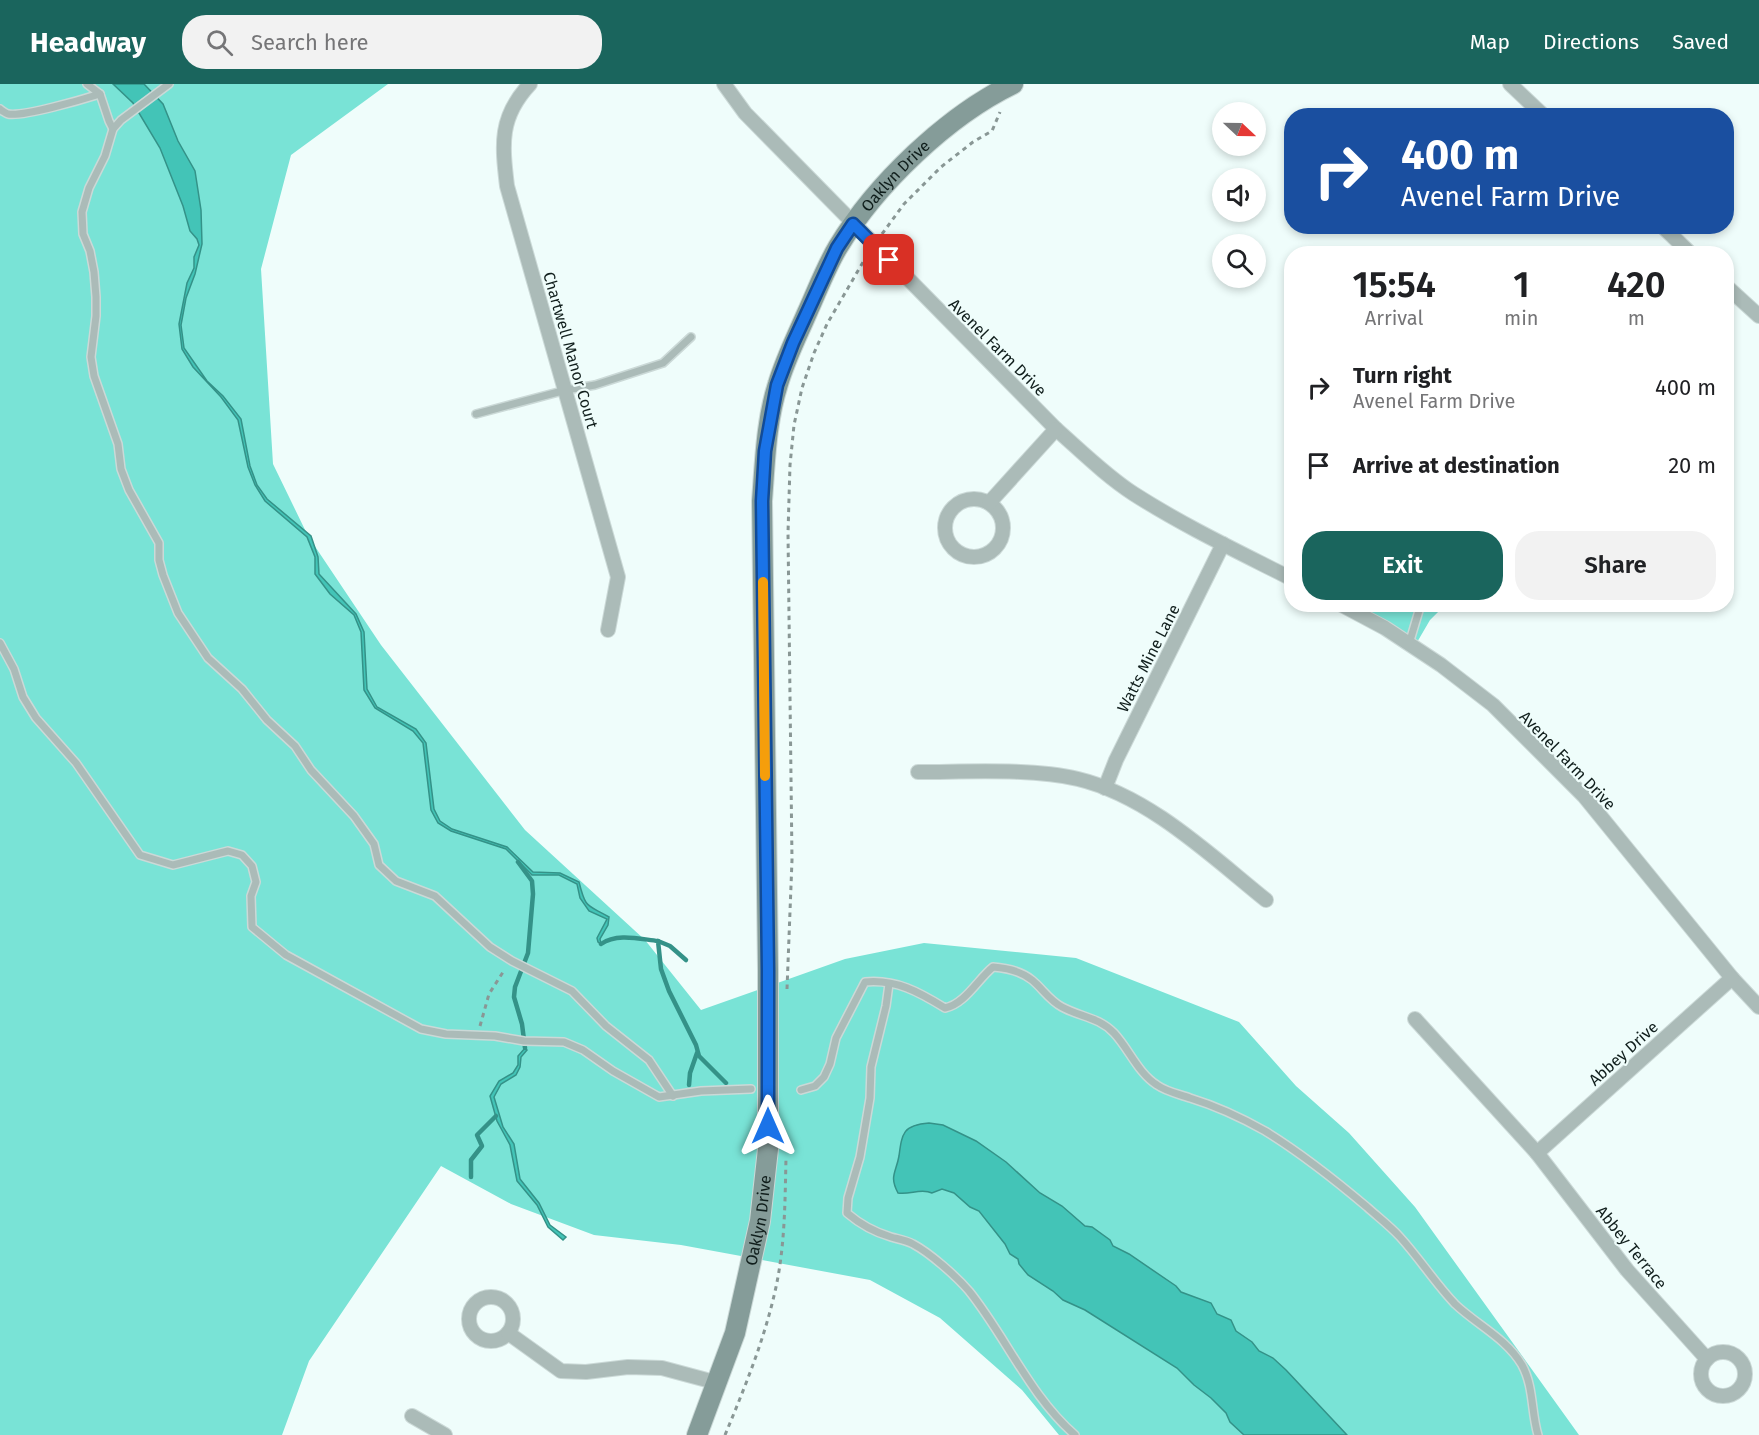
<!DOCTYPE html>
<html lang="en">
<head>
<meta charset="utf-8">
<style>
  :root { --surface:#fff; --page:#f2f2f2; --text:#202124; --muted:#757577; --accent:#1a655d }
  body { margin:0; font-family:"Fira Sans",sans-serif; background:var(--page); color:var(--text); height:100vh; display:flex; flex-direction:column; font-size:22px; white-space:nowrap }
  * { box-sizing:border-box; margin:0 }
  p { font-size:20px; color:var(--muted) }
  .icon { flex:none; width:33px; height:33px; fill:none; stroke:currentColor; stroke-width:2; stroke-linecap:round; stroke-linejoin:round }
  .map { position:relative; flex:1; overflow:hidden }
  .drawer { position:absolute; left:1284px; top:162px; width:450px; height:366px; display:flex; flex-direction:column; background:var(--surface); border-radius:24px; box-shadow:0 3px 9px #0003 }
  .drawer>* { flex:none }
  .guide { position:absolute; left:1284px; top:24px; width:450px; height:126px; border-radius:24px; box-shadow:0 3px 9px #0003; background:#1a4fa0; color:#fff; overflow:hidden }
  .needle { width:39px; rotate:112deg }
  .buttons { position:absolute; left:1212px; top:18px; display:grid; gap:12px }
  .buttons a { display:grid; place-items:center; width:54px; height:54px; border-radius:50%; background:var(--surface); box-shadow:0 3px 9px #0003; font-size:30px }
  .pin { position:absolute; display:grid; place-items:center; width:51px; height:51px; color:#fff; margin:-26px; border-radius:12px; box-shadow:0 3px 9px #0006 }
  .me { position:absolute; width:66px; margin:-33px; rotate:0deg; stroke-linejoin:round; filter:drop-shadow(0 0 4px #0008) }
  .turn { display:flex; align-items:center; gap:21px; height:126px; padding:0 18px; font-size:27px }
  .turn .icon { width:78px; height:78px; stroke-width:2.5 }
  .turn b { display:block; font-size:42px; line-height:51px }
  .eta { display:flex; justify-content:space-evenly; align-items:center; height:102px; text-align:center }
  .eta b { font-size:36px; font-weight:600; line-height:42px }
  .cta { display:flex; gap:12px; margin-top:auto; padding:12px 18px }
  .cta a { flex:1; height:69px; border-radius:24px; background:var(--accent); color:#fff; font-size:24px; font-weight:600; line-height:69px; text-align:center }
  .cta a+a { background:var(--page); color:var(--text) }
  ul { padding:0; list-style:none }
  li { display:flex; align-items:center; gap:18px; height:78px; padding:0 18px }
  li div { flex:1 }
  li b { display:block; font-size:22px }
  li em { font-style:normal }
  header { display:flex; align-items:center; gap:36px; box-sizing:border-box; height:84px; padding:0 30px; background:var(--accent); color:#fff }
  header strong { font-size:28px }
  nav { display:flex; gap:33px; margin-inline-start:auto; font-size:21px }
  .search { width:420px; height:54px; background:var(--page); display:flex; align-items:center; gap:15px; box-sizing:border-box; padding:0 21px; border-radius:24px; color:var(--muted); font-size:22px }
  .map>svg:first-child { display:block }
  .green { fill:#79e3d6 }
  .water { fill:#43c4b7; stroke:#349288; stroke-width:1.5 }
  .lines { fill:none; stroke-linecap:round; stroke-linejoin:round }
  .stream { stroke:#349288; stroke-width:4.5 }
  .lane-casing { stroke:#cbd9d7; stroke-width:10 }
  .street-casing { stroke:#cbd9d7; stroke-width:16 }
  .secondary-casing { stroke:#cbd9d7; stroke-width:22 }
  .path { stroke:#899795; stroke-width:3; stroke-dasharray:4.5 4.5; stroke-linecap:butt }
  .lane { stroke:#abbbb8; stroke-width:7 }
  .street { stroke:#abbbb8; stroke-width:14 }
  .secondary { stroke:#859c99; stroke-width:20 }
  .route-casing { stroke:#114b97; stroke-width:15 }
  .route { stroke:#1a73e8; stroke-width:10 }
  .slow { stroke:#f59e0b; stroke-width:10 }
  .labels { text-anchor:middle; stroke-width:4.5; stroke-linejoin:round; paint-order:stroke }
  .street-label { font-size:16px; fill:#101e1c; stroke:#effdfb }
</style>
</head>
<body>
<header>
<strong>Headway</strong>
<div class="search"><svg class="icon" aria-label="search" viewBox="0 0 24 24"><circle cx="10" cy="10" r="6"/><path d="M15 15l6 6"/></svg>Search here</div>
<nav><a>Map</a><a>Directions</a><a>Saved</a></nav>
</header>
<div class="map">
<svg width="1759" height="1351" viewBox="0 0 1759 1351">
  <rect width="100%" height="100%" fill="#effdfb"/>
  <!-- green -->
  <g class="green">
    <polygon points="0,0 388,0 291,71 261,185 273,380 308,452 381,561 525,746 645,856 701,926 845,875 924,859 1076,874 1239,938 1296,1002 1349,1049 1415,1123 1579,1351 1059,1351 1022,1306 940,1234 870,1196 681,1161 594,1151 511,1120 441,1082 309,1277 282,1351 0,1351"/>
    <polygon points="1346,521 1445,521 1430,536 1416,560"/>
  </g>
  <!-- water -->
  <g class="water">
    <path d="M113,0h31l19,20 15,37 17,30 6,39 1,34 -7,30 -9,24 -5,27 3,23 23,33 16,15 18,23 9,47 7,19 10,14 44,37 7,21 1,17 37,40 8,18 3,57 10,18 39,22 10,14 8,66 6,12 12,8 55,18 26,25 27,1 19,9c7,28 8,22 30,35l-1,8 -8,14 1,5 -3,-2 -1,-4 10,-19 -18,-8 -9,-13 -3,-14 -18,-9h-27l-26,-26 -55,-18 -13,-8 -7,-13 -8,-67 -10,-12 -38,-23 -11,-18 -3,-58 -7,-17 -24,-21 -15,-20v-17l-8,-20 -42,-36 -10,-16 -7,-18 -10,-47 -17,-23 -28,-30 -11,-18 -3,-25 8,-41 7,-15v-11l5,-12 -2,-6 -7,-8 -7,-25 -23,-58 -27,-45z"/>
    <polygon points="525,964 527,966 521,973 520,983 516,991 501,1000 494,1013 503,1043 514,1060 520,1095 539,1119 550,1141 566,1153 563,1156 548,1143 537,1121 517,1097 510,1061 497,1037 490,1012 499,997 513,989 518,981 518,972"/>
    <path d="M929,1039l14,2 33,16 30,21 34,31 22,13 23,20 7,1 18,13 3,6 16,8 47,32 5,6 30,11 6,11 14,6 5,11 16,11 7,9 14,7 13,12 61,65h-103l-14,-13 -4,-9 -15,-15 -17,-13 -17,-17 -92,-58 -22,-10 -10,-9 -25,-16 -9,-11 -1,-5 -8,-5 -5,-10 -26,-33 -9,-4 -16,-14 -12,-4 -10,4c-11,-5 -22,2 -34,0 -9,-17 -2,-20 1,-37 3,-23 4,-31 30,-33z"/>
  </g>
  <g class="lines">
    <!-- stream -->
    <g class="stream">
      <polyline points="518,778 532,797 533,810 528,869 515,903 514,913 522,940 525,964"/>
      <polyline points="658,857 670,862 686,876"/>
      <path d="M601,860c16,-11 38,-5 57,-3l3,28 8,22 27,54 3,11 27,27"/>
      <polyline points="689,1001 690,989 697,969"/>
      <polyline points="471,1093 471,1076 482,1062 477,1051 496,1032"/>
    </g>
    <!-- lane casing -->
    <g class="lane-casing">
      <g id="lane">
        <polyline points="87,0 100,10 109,37 113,45"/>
        <polyline points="169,0 121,36 113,45 105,72 89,104 82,128 83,150 90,167 94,188 96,213 96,232 91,273 94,292 118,360 121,385 129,406 159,459 159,476 163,491 178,529 208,574 242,605 267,636 295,662 311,686 354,732 374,760 379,781 396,797 435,812 490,863 512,877 572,907 606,942 649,976 673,1012"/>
        <path d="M0,25c1,1 7,5 8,5 15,3 76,-15 92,-20"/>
        <polyline points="476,330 566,306 595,301 663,279 691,253"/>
        <polyline points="0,559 14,585 23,613 36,634 76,679 140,771 173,781 228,767 242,771 252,782 256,798 251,812 252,843 286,871 421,945 446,950 495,952 524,957 564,958 583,966 613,987 659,1013 701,1007 751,1005"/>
        <polyline points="1409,560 1421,520"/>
        <path d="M889,900l-3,22 -15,61 -1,31 -10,59 -12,41 -1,15c14,12 27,19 44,24 7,2 15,3 22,7 17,9 43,32 56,47 37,46 61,105 106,144"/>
        <path d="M801,1006l14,-4 9,-9 6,-13 6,-26 29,-56c31,-3 54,10 80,26 20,-4 33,-29 48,-41 14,1 28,4 39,13 10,8 17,20 30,27 18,10 37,10 52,26 15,16 24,40 43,52 10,7 22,9 33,13 26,8 52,20 75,33 36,22 70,49 102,76 11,10 23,19 33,30 20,22 35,46 55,67 22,21 51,34 67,61 12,22 9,47 16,70"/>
      </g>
    </g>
    <!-- street casing -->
    <g class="street-casing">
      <g id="street">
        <path d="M530,0c-31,33 -28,60 -23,102l111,391 -10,53"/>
        <path d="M724,0l21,29 311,316c25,22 50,47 78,65 50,32 105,58 158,85"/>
        <polyline points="1510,0 1544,32"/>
        <polyline points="1662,142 1691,170"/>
        <polyline points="1726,202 1759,232"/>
        <circle cx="974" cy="444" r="29"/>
        <polyline points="989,419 1056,345"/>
        <polyline points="1340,520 1385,544 1441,581 1493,621 1584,712 1732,894 1759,923"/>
        <path d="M918,688c48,0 114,-4 160,7 71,17 132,76 188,121"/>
        <polyline points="1105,704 1116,676 1223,460"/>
        <polyline points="1415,935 1537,1069 1627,1186 1707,1275"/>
        <polyline points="1537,1069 1732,894"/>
        <circle cx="491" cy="1235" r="22"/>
        <polyline points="508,1249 561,1287 586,1288 628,1283 662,1284 718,1299"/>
        <circle cx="1723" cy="1290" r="22"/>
        <polyline points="412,1332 445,1351"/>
      </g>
    </g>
    <!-- secondary casing -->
    <g class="secondary-casing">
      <g id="secondary">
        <path id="s1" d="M697,1351l38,-102 25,-112 8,-72v-179l-6,-469c3,-38 4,-80 16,-117 7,-24 19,-48 29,-71 10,-22 19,-46 31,-66 38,-63 109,-131 175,-163"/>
      </g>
    </g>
    <!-- path -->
    <g class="path">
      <polyline points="882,150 904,120 941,83 973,58 992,47 1000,28"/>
      <polyline points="787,905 792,776 788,449 790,381 794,341 802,304 814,269 827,240 866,173"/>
      <polyline points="480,942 489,910 505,885"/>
      <path d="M725,1351c20,-48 40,-97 51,-148 9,-42 9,-86 10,-129"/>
    </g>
    <!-- lane -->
    <use href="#lane" class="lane"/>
    <!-- street -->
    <use href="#street" class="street"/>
    <!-- secondary -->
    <use href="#secondary" class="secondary"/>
  </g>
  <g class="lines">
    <!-- route casing -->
    <g class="route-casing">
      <polyline id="route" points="768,1042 768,886 762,417 765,367 777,301 793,259 837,164 853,140 889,176"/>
    </g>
    <!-- route -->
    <use href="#route" class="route"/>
    <!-- slow -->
    <polyline class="slow" points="763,498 765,692"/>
  </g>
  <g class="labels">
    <!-- street labels -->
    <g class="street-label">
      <text dy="6" stroke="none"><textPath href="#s1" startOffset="1304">Oaklyn Drive</textPath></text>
      <text transform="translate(998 263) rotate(45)" y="6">Avenel Farm Drive</text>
      <text transform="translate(571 266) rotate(74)" y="6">Chartwell Manor Court</text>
      <text transform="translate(1148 574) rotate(-63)" y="6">Watts Mine Lane</text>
      <text transform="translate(1568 676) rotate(46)" y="6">Avenel Farm Drive</text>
      <text transform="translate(1623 969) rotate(-42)" y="6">Abbey Drive</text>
      <text dy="6" stroke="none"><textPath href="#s1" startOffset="224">Oaklyn Drive</textPath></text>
      <text transform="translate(1632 1163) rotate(51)" y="6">Abbey Terrace</text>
    </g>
  </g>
</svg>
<div class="buttons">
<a><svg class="needle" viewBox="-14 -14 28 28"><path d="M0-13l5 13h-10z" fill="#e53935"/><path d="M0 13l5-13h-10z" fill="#757577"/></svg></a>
<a><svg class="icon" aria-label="sound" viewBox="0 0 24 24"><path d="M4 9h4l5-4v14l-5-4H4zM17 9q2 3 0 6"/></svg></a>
<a><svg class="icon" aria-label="search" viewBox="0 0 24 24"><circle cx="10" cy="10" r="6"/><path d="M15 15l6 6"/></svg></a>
</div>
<div class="pin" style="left:889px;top:176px;background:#d93025"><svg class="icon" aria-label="arrive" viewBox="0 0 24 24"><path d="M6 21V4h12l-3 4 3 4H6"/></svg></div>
<svg class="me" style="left:768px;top:1042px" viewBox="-20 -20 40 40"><path d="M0-17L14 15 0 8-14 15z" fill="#1a73e8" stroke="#fff" stroke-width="4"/></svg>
<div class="guide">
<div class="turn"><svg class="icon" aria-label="right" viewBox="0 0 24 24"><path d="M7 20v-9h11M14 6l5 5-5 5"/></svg><div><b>400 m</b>Avenel Farm Drive</div></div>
</div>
<section class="drawer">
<div class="eta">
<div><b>15:54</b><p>Arrival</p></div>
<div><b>1</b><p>min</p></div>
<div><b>420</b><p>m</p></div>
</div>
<ul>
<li><svg class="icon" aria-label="right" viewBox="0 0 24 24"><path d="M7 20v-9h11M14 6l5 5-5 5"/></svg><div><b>Turn right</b><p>Avenel Farm Drive</p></div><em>400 m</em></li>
<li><svg class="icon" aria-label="arrive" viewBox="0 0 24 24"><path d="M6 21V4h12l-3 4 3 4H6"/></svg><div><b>Arrive at destination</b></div><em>20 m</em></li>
</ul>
<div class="cta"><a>Exit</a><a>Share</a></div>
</section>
</div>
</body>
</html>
